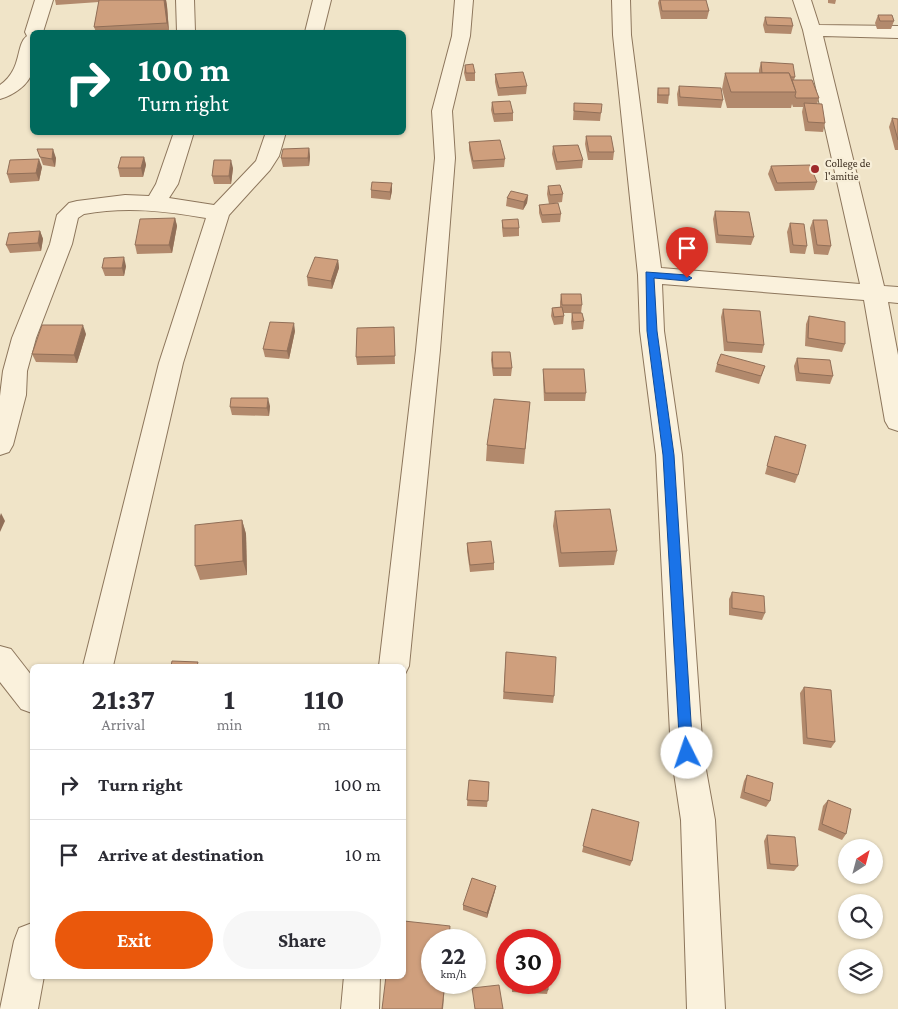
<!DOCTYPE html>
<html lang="en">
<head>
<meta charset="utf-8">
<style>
  :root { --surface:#fff; --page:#f7f7f7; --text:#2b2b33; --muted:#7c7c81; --line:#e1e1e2; --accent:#ea580c }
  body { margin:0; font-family:"Crimson Pro",serif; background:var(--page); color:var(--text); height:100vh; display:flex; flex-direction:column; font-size:19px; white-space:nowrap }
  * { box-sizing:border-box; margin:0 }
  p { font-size:16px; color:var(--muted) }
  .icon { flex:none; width:28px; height:28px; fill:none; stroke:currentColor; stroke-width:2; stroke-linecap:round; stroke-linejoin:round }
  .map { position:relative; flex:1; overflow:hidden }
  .side { position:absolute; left:30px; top:664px; width:376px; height:315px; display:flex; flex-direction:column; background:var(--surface); border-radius:8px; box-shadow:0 1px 4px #0004 }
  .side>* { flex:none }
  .hud { position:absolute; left:30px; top:30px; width:376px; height:105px; border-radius:8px; box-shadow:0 1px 4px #0004; background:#00695c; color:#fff; overflow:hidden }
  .needle { width:32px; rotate:36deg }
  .controls { position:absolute; left:838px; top:839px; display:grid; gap:10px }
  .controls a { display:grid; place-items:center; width:45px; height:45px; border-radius:50%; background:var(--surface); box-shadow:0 1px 4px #0004; font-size:25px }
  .speed { position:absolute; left:421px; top:929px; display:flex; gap:10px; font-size:25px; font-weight:700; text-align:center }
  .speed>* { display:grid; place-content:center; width:65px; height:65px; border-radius:50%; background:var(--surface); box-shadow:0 1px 4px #0004; line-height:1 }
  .speed small { font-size:12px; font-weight:400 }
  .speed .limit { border:8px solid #d22; background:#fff; color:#111 }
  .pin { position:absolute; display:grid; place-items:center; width:42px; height:42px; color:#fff; margin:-51px -21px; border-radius:50% 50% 50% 0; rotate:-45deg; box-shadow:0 0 5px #0007 }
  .pin .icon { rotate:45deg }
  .me { position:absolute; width:55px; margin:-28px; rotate:356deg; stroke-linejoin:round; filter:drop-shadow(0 0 4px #0008) }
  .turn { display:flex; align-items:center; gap:18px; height:105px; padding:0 25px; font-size:22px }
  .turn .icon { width:65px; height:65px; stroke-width:2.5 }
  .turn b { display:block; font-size:35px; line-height:42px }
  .eta { display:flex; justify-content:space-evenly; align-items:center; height:85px; text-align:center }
  .eta b { font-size:30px; font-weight:700; line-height:35px }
  .action { display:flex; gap:10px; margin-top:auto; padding:10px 25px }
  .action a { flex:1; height:58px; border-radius:30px; background:var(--accent); color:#fff; font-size:20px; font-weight:700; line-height:58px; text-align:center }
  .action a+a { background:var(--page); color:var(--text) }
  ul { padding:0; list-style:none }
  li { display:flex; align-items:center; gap:15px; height:70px; padding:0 25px; border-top:1px solid var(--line) }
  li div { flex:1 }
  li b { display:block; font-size:19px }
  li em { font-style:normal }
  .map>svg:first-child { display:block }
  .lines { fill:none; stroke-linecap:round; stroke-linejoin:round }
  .street-casing { stroke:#8d765c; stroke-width:2 }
  .street { fill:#faf1dc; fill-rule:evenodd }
  .wall { fill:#b2896c }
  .shaded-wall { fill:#916f58 }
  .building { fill:#cf9f7d; stroke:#916f58 }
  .route { fill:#1a73e8; stroke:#114b97 }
  .poi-dot { fill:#9e2a2b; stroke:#f7eed8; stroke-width:2 }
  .labels { text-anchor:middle; stroke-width:4.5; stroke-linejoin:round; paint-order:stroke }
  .far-poi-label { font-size:11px; fill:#3d2e20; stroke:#f7eed8; text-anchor:start }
</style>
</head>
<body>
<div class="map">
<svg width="898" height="1009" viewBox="0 0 898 1009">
  <rect width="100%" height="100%" fill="#f0e4c8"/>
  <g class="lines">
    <!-- street casing -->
    <g class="street-casing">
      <g id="street">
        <path d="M35,0h18l-10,32h-11c0,12 4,29 0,40 -3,13 -20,24 -32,27v-14c23,-16 15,-40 27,-49l-2,-4z"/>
        <polygon points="176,0 194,0 195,32 177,32"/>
        <polygon points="313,0 331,0 323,32 305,32"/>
        <polygon points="455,0 473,0 470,36 452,111 455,158 440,350 409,666 404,676 404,666 379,666 416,350 435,158 432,111 452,36"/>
        <polygon points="612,0 630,0 631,35 661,268 860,284 803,30 793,0 811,0 819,25 898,26 898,38 823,36 884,286 898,287 898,303 888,302 898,355 898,431 889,428 885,421 864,300 662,284 664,331 682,455 703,753 715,820 725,1009 687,1009 681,820 671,753 656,455 640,331 638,275 613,35"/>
        <path d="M174,132h20l-16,52 -9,14 45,7 42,-44 10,-29h20l-7,24 -9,14 -41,45 -46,148 -70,303h-30l76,-303 47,-145c-41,-7 -80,-12 -122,-4l-6,4 -6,26 -36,94 -9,33 -1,24 -13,50 -4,7 -9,3v-59l3,-25 9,-33 38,-94 7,-29 12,-12 8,-2 48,-6 24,1 7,-12z"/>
        <polygon points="0,646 11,649 32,676 32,713 21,709 0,682"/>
        <polygon points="32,923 32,976 44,976 38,1009 0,1009 14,941 19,928"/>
        <polygon points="344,976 380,976 379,1009 341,1009"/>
      </g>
    </g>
    <!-- street -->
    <use href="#street" class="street"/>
  </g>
  <!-- wall -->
  <g class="wall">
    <polygon points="55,0 166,0 167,6 169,32 96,32 94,27 99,2 56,5"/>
    <polygon points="659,0 706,0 709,11 707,19 661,19 658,3"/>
    <polygon points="828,0 836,0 835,4 828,3"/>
    <polygon points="878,15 894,21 891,29 877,29 875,23"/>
    <polygon points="765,17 793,26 791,34 765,33 763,25"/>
    <polygon points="761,62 795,77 794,80 819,98 817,104 825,123 823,132 805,131 802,112 803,107 793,107 792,104 791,108 727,108 722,89 725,73 759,73 759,70"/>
    <polygon points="465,65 475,73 475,81 466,81 464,73"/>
    <polygon points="495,74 527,86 526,94 498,96 495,82"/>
    <polygon points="679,86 723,100 721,108 678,106 677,94"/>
    <polygon points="658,88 669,95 668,104 657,103 657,96"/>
    <polygon points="492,102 513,113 513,121 494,122 491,110"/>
    <polygon points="574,103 601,113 600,121 573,120"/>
    <polygon points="892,118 898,119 898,150 895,150 889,127"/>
    <polygon points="586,136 614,152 613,160 588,160 585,144"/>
    <polygon points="469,142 505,159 504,167 473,169 469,150"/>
    <polygon points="553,146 583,160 582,168 556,170 552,154"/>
    <polygon points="309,148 310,157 309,166 283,167 281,158"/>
    <polygon points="37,149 56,158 55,167 43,165"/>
    <polygon points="144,157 146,165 143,177 120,177 118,168"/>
    <polygon points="771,166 817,182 814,190 775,191 768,174"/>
    <polygon points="42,167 39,181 10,183 7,174"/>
    <polygon points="233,168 231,184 214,184 212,176"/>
    <polygon points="392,183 392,191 390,200 371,198 371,190"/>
    <polygon points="548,186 563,194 562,202 549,204 547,194"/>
    <polygon points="528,195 527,203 523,210 506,206 507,198"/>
    <polygon points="539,205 561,214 560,222 542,223 539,213"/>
    <polygon points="715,211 754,237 751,245 716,243 713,219"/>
    <polygon points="175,218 177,226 172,253 137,254 135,245"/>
    <polygon points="502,220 519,228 519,236 503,237 502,228"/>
    <polygon points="813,220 831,246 828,255 814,254 810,228"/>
    <polygon points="790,223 807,246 805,254 790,253 787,232"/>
    <polygon points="40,231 43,239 41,251 10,253 6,245"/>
    <polygon points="338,260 339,268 332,289 308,286 307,277"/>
    <polygon points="126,266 124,276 105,276 102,268"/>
    <polygon points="561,294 582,305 581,313 584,321 583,329 572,330 571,322 572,313 574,313 564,313 564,316 563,324 554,325 551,316 552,308 560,307 560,302"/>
    <polygon points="723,309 764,345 762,353 724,351 721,317"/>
    <polygon points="809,316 845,344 842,352 805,346 806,324"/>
    <polygon points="394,327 395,364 357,365 356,357"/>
    <polygon points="295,331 289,359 265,357 263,349"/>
    <polygon points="86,334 77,363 36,362 32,354"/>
    <polygon points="492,352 512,368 511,376 493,376 491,360"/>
    <polygon points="797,358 833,376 830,384 796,381 794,366"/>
    <polygon points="717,364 765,366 759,384 715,372"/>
    <polygon points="543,369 586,393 585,401 544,401 543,377"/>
    <polygon points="530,402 524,464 486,461 487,445"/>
    <polygon points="270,406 269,416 232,415 230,407"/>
    <polygon points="775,436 798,475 795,483 765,474"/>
    <polygon points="555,511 617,551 614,565 559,567 553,526"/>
    <polygon points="242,520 246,534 247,575 200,580 195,566"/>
    <polygon points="467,543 494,563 494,570 470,572 467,551"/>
    <polygon points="732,592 765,613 762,620 729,615 729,599"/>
    <polygon points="506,652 554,696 553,703 503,699"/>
    <polygon points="804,687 835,742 831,748 803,744 800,693"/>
    <polygon points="747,775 770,801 766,807 740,798 744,781"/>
    <polygon points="469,780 489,782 487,807 467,806"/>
    <polygon points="828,800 846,834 842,840 818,830 823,806"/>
    <polygon points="592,809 632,861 630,866 582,852"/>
    <polygon points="767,835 798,866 794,871 767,869 764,841"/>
    <polygon points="496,886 495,891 487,918 463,910 463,905"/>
    <polygon points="512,982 548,982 548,990 547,994 512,992"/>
  </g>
  <!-- shaded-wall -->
  <g class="shaded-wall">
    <polygon points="164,0 166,0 167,6 169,32 167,23"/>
    <polygon points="309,148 310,157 309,166 308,158"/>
    <polygon points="53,149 56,158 55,167 52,159"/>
    <polygon points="144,157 146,165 143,177 141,168"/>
    <polygon points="39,159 42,167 39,181 36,173"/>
    <polygon points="231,160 233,168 231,184 229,176"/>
    <polygon points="392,183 392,191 390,200 390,192"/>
    <polygon points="528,195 527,203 523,210 524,202"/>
    <polygon points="175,218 177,226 172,253 169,245"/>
    <polygon points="40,231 43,239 41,251 38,243"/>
    <polygon points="124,257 126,266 124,276 122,268"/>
    <polygon points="338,260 339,268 332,289 331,281"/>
    <polygon points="294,323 295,331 289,359 287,351"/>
    <polygon points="83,325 86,334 77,363 74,355"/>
    <polygon points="268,398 270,406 269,416 267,408"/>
    <polygon points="1,513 5,521 0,532 0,516"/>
    <polygon points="242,520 246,534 247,575 243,561"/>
    <polygon points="496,886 495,891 487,918 487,913"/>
    <polygon points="445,982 443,1009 442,1009"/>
  </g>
  <!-- building -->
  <g class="building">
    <polygon points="99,0 164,0 167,23 94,27"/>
    <polygon points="660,0 706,0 709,11 662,11"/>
    <polygon points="878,15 892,15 894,21 880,21"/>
    <polygon points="765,17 791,18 793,26 767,25"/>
    <polygon points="761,62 793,64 795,77 791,77 789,73 762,73"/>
    <polygon points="473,64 475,73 466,73 465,65"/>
    <polygon points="523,72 527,86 499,88 495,74"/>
    <polygon points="725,73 789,73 796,92 731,92"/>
    <polygon points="792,80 812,80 819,98 796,98 795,96 796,92"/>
    <polygon points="679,86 721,88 723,100 680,97"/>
    <rect x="658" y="88" width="11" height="7"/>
    <polygon points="510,101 513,113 494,114 492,102"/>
    <polygon points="574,103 602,104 601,113 574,111"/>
    <polygon points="804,103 822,104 825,123 808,122"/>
    <polygon points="892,118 898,119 898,140"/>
    <polygon points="586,136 611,136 614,152 589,152"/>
    <polygon points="500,140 505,159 473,161 469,142"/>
    <polygon points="578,145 583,160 557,162 553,146"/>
    <polygon points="309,148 308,158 281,158 283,149"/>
    <polygon points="37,149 53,149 52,159 40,157"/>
    <polygon points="121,157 144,157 141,168 118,168"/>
    <polygon points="39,159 36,173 7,174 10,160"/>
    <polygon points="214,160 231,160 229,176 212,176"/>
    <polygon points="810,165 817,182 777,183 771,166"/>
    <polygon points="372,182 392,183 390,192 371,190"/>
    <polygon points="560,185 563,194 550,195 548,186"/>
    <polygon points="511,191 528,195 524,202 507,198"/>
    <polygon points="558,203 561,214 542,215 539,205"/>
    <polygon points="715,211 749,212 754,237 718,235"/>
    <polygon points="175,218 169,245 135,245 140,219"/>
    <polygon points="518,219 519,228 503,228 502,220"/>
    <polygon points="813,220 827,220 831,246 817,245"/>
    <polygon points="790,223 804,224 807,246 793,245"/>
    <polygon points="40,231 38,243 6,245 9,233"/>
    <polygon points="124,257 122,268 102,268 104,258"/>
    <polygon points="315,257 338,260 331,281 307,277"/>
    <polygon points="561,294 581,294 582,305 562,305"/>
    <polygon points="562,307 564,316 554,317 552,308"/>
    <polygon points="723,309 760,311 764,345 727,342"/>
    <polygon points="572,313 582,313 584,321 573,322"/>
    <polygon points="809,316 845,322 845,344 808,338"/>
    <polygon points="270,322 294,323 287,351 263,349"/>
    <polygon points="42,325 83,325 74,355 32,354"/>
    <polygon points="394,327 395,356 356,357 357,328"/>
    <polygon points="492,352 510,352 512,368 493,368"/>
    <polygon points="721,354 765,366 761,376 717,364"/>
    <polygon points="797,358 830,360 833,376 799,373"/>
    <polygon points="543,369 584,369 586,393 545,393"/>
    <polygon points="231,398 268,398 267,408 230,407"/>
    <polygon points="494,399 530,402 525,449 487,445"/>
    <polygon points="775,436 806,445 798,475 767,466"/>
    <polygon points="610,509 617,551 561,553 555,511"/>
    <polygon points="242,520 243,561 195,566 195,525"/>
    <polygon points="491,541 494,563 470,565 467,543"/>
    <polygon points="732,592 764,596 765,613 732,608"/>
    <polygon points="506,652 556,657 554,696 504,692"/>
    <polygon points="172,661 198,662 197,666 171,666"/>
    <polygon points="261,665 298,665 298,666 260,666"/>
    <polygon points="804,687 831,690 835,742 807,738"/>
    <polygon points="747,775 773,783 770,801 744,792"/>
    <polygon points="469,780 489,782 488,801 467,800"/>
    <polygon points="828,800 851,809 846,834 822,824"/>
    <polygon points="592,809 639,822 632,861 583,846"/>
    <polygon points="767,835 795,837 798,866 770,864"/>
    <polygon points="472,878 496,886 487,913 463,905"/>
    <polygon points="404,921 450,926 449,940 432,940 432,982 445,982 442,1009 382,1009 386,976 404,976"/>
    <polygon points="512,982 548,982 548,990 512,988"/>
    <polygon points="499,985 503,1009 475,1009 472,988"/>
  </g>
  <!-- route -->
  <polygon class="route" points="646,272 687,275 692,278 687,281 654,278 657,331 674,455 693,753 691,757 687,759 682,757 680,753 663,455 647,331"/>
  <!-- markers -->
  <circle class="poi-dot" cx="815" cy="169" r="5"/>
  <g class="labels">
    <!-- far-poi labels -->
    <g class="far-poi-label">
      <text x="825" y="167">College de<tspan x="825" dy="13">l'amitie</tspan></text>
    </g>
  </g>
</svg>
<div class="controls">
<a><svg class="needle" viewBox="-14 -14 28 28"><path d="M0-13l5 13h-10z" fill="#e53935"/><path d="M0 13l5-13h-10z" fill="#7c7c81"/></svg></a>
<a><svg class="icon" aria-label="search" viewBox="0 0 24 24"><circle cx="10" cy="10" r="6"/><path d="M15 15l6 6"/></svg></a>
<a><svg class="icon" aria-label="layers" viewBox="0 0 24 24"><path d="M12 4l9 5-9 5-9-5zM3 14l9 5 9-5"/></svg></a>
</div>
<div class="speed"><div>22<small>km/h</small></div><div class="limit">30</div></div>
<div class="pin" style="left:687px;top:278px;background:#d93025"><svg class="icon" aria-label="arrive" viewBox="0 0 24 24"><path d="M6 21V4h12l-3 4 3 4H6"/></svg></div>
<svg class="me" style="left:687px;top:753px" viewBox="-20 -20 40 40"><circle r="19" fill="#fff"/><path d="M0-13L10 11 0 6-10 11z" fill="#1a73e8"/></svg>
<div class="hud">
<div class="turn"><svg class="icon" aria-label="right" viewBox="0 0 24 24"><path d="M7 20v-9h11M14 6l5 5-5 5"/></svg><div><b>100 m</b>Turn right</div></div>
</div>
<section class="side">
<div class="eta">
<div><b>21:37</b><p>Arrival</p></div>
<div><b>1</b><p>min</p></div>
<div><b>110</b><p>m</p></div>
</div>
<ul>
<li><svg class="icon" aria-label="right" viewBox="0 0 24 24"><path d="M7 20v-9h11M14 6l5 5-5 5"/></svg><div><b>Turn right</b></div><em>100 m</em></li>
<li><svg class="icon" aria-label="arrive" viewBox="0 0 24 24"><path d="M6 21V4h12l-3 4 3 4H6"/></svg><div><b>Arrive at destination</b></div><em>10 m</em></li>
</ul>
<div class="action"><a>Exit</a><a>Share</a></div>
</section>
</div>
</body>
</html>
